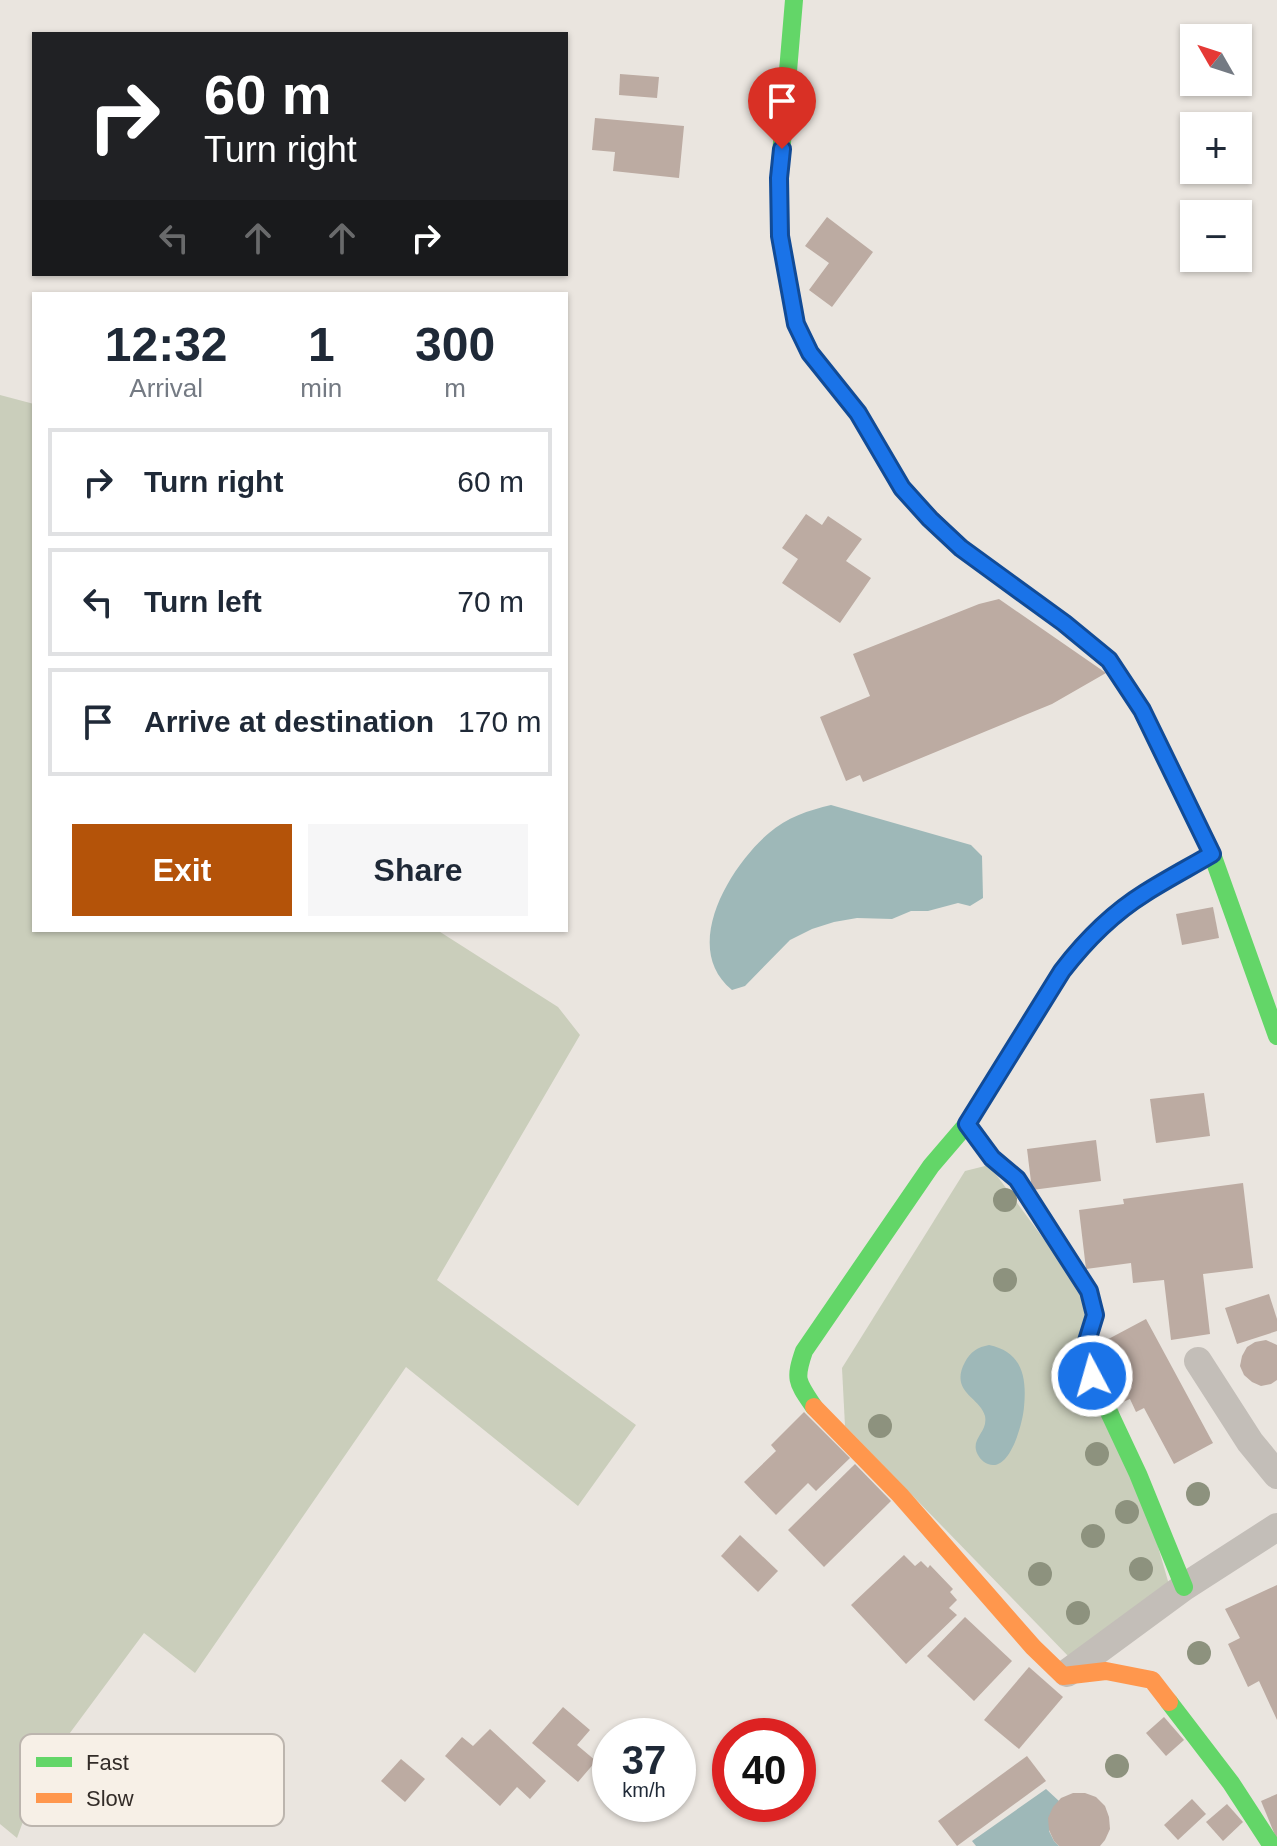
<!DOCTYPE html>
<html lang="en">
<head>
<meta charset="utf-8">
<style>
  :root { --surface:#fff; --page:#f6f6f7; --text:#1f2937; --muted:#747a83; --line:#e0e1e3; --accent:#b45309 }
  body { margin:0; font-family:Helvetica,sans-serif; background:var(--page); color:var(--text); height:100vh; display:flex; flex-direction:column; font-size:30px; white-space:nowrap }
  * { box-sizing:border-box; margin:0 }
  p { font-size:26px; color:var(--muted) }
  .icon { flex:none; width:44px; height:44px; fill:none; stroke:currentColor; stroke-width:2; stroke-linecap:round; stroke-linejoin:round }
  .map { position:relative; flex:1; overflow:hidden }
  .side { position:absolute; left:32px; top:292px; width:536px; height:640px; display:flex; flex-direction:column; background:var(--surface); border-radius:0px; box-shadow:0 2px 6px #0004 }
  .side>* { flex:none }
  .guide { position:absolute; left:32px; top:32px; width:536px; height:244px; border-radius:0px; box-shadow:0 2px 6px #0004; background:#202124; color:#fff; overflow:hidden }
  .needle { width:52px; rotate:309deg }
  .buttons { position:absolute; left:1180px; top:24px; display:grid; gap:16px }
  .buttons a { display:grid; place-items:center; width:72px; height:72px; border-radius:0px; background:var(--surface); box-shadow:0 2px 6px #0004; font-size:40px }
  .speed { position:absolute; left:592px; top:1718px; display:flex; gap:16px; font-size:40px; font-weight:700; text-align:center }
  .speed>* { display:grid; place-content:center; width:104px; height:104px; border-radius:50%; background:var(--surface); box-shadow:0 2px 6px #0004; line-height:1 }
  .speed small { font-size:20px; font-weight:400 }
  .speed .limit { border:12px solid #d22; background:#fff; color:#111 }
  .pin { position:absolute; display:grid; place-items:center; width:68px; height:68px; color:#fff; margin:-82px -34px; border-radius:50% 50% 50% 0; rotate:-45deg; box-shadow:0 0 8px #0007 }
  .pin .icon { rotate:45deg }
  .me { position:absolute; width:88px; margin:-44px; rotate:354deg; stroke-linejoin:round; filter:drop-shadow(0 0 6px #0008) }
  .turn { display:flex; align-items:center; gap:28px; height:168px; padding:0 40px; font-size:36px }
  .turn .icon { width:104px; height:104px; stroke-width:2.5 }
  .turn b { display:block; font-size:56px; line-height:68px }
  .lanes { display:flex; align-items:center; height:76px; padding:0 40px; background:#0003; justify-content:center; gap:40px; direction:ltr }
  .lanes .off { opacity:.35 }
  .eta { display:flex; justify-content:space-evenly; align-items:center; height:136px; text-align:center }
  .eta b { font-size:48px; font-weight:600; line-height:56px }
  .action { display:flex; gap:16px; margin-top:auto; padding:16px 40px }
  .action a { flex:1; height:92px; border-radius:0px; background:var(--accent); color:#fff; font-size:32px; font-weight:600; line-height:92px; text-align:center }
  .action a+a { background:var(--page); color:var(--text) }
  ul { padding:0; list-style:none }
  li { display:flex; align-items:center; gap:24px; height:108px; margin:0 16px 12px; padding:0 24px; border:4px solid var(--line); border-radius:0px }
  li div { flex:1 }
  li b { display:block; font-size:30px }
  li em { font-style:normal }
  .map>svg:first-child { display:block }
  .green { fill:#cacebb }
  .water { fill:#9eb8b8 }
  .building { fill:#bcaba2 }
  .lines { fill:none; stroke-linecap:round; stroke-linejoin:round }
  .street { stroke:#c3beb8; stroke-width:28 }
  .fast { stroke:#63d668; stroke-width:18 }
  .slow { stroke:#ff974d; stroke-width:18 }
  .tree { fill:#8d927e }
  .route-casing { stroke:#114b97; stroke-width:20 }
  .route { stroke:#1a73e8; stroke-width:14 }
  .key { fill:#f7f0e7; stroke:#bcb5ae; stroke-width:2 }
  .key-label { font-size:22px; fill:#332c28 }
</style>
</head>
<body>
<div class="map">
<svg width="1277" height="1846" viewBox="0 0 1277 1846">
  <rect width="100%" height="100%" fill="#eae5df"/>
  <!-- green -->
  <g class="green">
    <polygon points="0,395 34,404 34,930 437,930 558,1007 580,1035 437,1280 636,1425 578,1506 406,1367 195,1673 144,1633 41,1772 17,1838 0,1824"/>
    <polygon points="989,1165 1085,1295 1170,1588 1071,1659 845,1426 842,1368 965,1171"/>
  </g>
  <!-- water -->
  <g class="water">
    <path d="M831,805l140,40 11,11 1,42 -13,8 -12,-3 -30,8h-17l-19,8 -35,-1 -23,4 -22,7 -22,11 -45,46 -13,4c-52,-42 -2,-124 37,-157 17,-15 40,-23 62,-28z"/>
    <path d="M989,1345c33,7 38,32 35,62 -1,15 -14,66 -36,57 -6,-2 -11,-9 -12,-14 -3,-13 12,-19 9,-34 -5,-19 -36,-24 -20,-54 5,-10 13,-15 24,-17z"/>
    <polygon points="1046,1789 1059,1801 1049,1831 1054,1841 1059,1846 976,1846 972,1841"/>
  </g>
  <!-- building -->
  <g class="building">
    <polygon points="620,74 659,77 657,98 619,95"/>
    <polygon points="595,118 684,126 679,178 613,171 615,152 592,150"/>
    <polygon points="827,217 873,252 832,307 809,290 829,263 805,246"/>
    <polygon points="806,514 822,525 828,516 862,539 846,561 871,578 840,623 782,583 798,559 782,548"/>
    <polygon points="999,599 1106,673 1052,704 863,782 860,775 846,781 820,717 870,696 853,654 979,604"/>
    <polygon points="1213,907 1219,938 1182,945 1176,914"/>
    <polygon points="1204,1093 1210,1136 1156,1143 1150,1099"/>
    <polygon points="1096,1140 1101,1181 1032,1190 1027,1149"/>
    <polygon points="1243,1183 1253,1268 1203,1274 1210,1334 1171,1340 1164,1280 1133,1283 1131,1263 1086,1269 1079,1210 1124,1204 1123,1199"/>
    <polygon points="1269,1294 1277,1319 1277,1331 1237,1344 1225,1308"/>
    <polygon points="1146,1319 1213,1443 1174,1464 1144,1408 1136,1412 1130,1399 1123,1402 1104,1367 1109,1364 1099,1344"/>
    <polygon points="1266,1340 1277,1345 1277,1380 1271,1384 1261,1386 1252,1382 1244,1375 1240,1366 1242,1356 1247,1347 1255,1342"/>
    <polygon points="804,1412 850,1458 816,1491 808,1483 776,1515 744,1482 776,1451 771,1445"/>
    <polygon points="855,1464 891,1501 824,1567 788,1530"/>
    <polygon points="740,1535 778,1571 758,1592 721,1556"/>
    <polygon points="904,1555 915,1566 921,1561 928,1568 930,1565 953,1589 950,1592 957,1600 949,1608 957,1615 906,1664 851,1605"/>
    <polygon points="1277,1585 1277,1720 1259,1681 1248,1687 1228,1644 1240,1638 1225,1609"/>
    <polygon points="965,1617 1012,1661 974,1701 927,1656"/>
    <polygon points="1029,1667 1063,1697 1019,1749 984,1720"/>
    <polygon points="563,1707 590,1730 577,1745 596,1761 578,1782 532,1743"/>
    <polygon points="1164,1717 1184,1740 1166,1756 1146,1733"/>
    <polygon points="490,1729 546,1781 530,1799 517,1787 500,1806 445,1756 462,1737 473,1746"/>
    <polygon points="1027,1756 1046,1781 957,1846 938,1821"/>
    <polygon points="401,1759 425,1779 405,1802 381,1781"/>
    <polygon points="1073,1793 1085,1793 1096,1797 1105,1806 1109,1817 1110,1829 1105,1840 1100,1846 1059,1846 1054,1841 1049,1830 1048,1818 1053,1807 1061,1798"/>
    <polygon points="1277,1794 1277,1840 1261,1801"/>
    <polygon points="1192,1799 1206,1814 1178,1840 1164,1825"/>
    <polygon points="1227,1804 1243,1822 1223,1841 1206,1822"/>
  </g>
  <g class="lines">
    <!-- street -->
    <g class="street">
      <polyline points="1198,1361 1250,1442 1277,1475"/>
      <polyline points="1067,1673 1184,1587 1277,1527"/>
    </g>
    <!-- fast -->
    <g class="fast">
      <polyline points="794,0 779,178 780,236 796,324 810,353 858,413 902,488 923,511"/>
      <polyline points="1181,791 1212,854 1277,1036"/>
      <polyline points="967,1124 992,1158 1017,1179 1089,1291 1095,1315 1087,1341 1086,1357 1092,1376 1138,1474 1184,1587"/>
      <path d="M814,1407c-17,-25 -20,-27 -10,-56l127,-185 36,-42 95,-153 9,-11 29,-32 22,-19 31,-21 59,-34"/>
      <polyline points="1169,1702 1231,1783 1272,1846"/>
    </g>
    <!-- slow -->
    <g class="slow">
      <polyline points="923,511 961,548 1064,623 1109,660 1142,710 1181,791"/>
      <polyline points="814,1407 900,1495 1033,1647 1063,1676 1106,1671 1152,1680 1169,1702"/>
    </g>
  </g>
  <!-- trees -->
  <g class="tree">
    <circle cx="1005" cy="1200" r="12"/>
    <circle cx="1005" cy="1280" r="12"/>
    <circle cx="880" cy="1426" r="12"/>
    <circle cx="1097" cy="1454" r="12"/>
    <circle cx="1198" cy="1494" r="12"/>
    <circle cx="1127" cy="1512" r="12"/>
    <circle cx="1093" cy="1536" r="12"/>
    <circle cx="1141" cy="1569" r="12"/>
    <circle cx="1040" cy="1574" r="12"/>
    <circle cx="1078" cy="1613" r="12"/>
    <circle cx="1199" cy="1653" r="12"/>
    <circle cx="1117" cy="1766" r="12"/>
  </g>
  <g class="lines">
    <!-- route casing -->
    <g class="route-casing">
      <path id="route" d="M782,149l-3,29 1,58 16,88 14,29 48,60 44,75 28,31 31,29 103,75 45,37 33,50 70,144c-22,13 -45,25 -67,39 -32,20 -60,48 -83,78l-95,153 25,34 25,21 72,112 6,24 -8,26 -1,16 6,19"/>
    </g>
    <!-- route -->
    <use href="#route" class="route"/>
  </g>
  <!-- legend -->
  <rect x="20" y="1734" width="264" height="92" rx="12" class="key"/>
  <rect x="36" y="1757" width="36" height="10" fill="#63d668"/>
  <rect x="36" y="1793" width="36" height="10" fill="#ff974d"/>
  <g class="key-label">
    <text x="86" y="1770">Fast</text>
    <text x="86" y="1806">Slow</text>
  </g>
</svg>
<div class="buttons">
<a><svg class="needle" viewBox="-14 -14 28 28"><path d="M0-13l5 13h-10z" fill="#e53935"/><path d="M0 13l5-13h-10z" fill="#747a83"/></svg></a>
<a>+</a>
<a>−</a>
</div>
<div class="speed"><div>37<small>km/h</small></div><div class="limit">40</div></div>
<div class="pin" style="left:782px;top:149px;background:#d93025"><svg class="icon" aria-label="arrive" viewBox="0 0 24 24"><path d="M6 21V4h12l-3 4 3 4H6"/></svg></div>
<svg class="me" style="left:1092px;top:1376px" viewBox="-20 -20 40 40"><circle r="17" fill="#1a73e8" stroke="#fff" stroke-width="3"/><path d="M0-11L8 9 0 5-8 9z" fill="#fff"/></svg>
<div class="guide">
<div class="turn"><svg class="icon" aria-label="right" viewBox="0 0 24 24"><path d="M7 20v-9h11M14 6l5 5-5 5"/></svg><div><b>60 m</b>Turn right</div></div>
<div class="lanes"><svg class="icon off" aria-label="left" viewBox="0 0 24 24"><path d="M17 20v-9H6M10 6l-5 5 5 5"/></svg><svg class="icon off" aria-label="ahead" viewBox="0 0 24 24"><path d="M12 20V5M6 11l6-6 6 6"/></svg><svg class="icon off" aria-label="ahead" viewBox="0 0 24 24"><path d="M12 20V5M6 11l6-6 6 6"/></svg><svg class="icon" aria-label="right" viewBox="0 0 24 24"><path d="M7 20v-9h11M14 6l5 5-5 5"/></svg></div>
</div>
<section class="side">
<div class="eta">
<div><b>12:32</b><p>Arrival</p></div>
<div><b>1</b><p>min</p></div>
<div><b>300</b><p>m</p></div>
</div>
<ul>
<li><svg class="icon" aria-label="right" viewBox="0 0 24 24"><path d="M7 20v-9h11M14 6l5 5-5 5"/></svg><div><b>Turn right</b></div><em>60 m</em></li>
<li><svg class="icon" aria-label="left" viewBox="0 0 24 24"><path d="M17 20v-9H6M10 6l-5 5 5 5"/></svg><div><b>Turn left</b></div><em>70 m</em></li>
<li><svg class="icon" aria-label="arrive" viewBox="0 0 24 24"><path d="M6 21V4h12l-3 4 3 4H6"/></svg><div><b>Arrive at destination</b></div><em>170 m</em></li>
</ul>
<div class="action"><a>Exit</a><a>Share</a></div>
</section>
</div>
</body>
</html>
